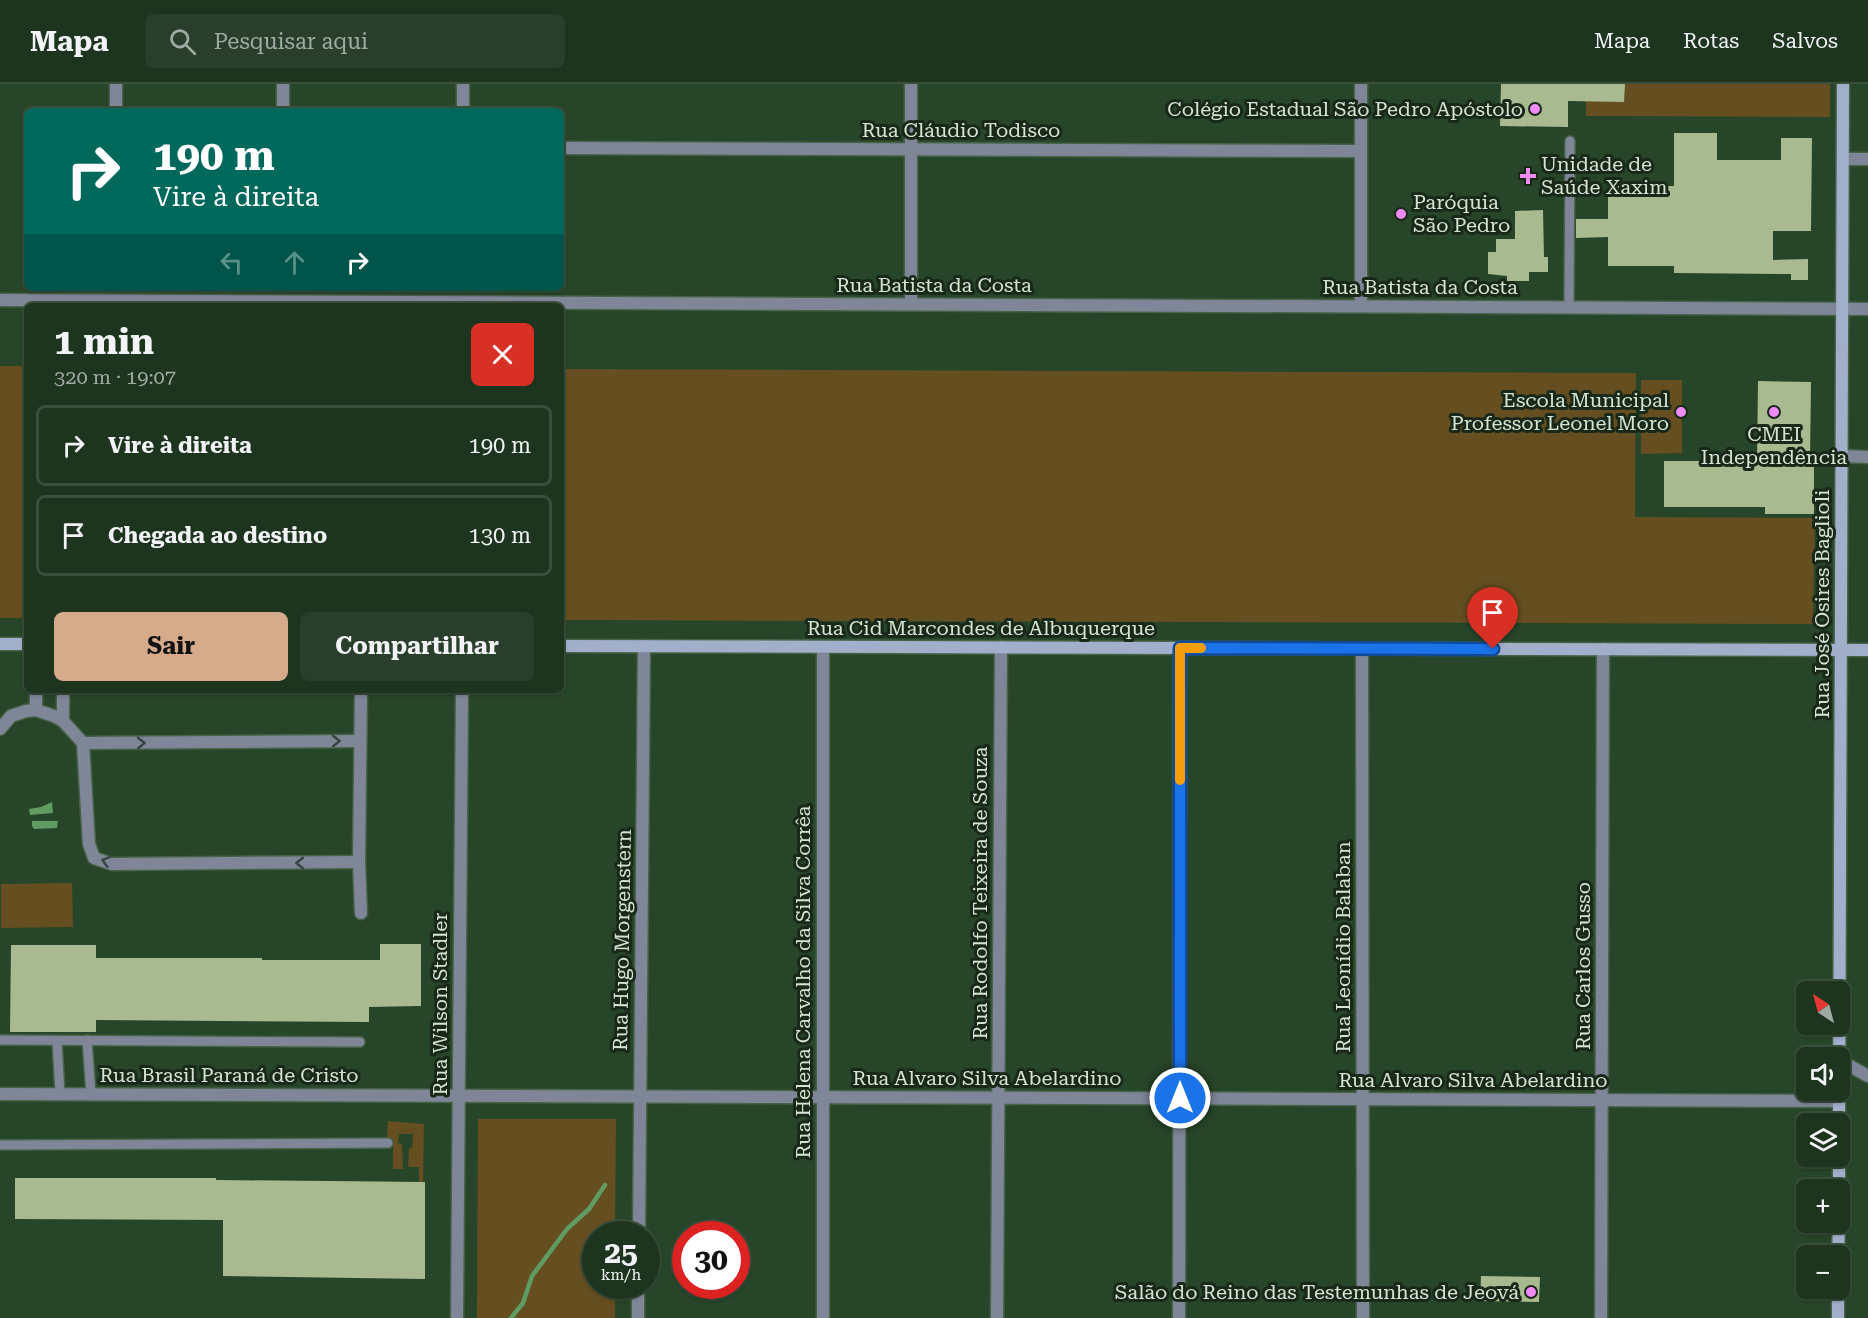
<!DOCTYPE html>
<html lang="pt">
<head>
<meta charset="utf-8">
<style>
  :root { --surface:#1d341e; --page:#2a3f2b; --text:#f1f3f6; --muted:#a0aaa4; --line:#3b4f3c; --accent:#d6ab8b }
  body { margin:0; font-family:"Roboto Serif",serif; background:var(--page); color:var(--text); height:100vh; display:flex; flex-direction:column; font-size:22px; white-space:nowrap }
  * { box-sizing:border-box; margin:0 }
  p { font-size:20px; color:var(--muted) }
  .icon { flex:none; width:33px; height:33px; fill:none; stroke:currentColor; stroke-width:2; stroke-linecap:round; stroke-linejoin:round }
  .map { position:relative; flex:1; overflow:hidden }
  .drawer { position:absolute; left:24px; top:219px; width:540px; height:390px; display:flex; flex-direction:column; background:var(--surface); border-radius:9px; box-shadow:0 2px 4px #0004,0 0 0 2px var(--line) }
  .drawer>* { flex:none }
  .top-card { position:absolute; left:24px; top:24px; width:540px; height:183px; border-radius:9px; box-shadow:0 2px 4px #0004,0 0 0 2px var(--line); background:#00695c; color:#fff; overflow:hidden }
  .needle { width:39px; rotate:324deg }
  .tools { position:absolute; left:1796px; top:897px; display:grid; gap:12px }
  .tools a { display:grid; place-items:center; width:54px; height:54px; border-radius:9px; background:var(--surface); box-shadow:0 2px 4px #0004,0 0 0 2px var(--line); font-size:30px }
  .speed { position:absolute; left:582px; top:1137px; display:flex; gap:12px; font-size:30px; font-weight:700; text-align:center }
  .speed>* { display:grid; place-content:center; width:78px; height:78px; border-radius:50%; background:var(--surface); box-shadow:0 2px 4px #0004,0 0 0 2px var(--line); line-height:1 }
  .speed small { font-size:15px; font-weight:400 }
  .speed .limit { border:9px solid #d22; background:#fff; color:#111 }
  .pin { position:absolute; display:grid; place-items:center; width:51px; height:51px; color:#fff; margin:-62px -26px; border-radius:50% 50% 50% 0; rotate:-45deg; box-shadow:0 0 6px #0007 }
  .pin .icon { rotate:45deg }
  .me { position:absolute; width:66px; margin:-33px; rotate:0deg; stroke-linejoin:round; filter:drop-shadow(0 0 4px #0008) }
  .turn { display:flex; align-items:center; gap:21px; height:126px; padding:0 30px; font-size:27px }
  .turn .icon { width:78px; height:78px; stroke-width:2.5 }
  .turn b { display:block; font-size:42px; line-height:51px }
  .lanes { display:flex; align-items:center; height:57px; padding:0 30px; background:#0003; justify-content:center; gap:30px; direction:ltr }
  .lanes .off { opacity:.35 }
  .round { display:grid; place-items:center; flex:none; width:63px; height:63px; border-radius:9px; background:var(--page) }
  .head { display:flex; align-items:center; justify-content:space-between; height:102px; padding:0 30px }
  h1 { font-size:36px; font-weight:700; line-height:45px }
  .action { display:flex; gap:12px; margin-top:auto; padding:12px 30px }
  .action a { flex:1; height:69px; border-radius:9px; background:var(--accent); color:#111; font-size:24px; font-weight:700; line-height:69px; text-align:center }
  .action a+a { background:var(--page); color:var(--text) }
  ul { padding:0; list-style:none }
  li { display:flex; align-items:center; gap:18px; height:81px; margin:0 12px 9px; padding:0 18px; border:3px solid var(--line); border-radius:9px }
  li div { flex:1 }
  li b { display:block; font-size:22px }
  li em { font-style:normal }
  header { display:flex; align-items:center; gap:36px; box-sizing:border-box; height:84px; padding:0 30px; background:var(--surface); border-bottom:2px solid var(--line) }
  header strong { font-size:28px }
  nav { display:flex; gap:33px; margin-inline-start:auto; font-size:21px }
  .search { width:420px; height:54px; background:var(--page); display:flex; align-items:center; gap:15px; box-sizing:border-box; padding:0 21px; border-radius:9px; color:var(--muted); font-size:22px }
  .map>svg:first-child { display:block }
  .green { fill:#654f20 }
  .water { fill:#609b61 }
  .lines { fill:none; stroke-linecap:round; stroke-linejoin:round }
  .stream { stroke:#609b61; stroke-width:4.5 }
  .building { fill:#aaba90 }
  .lane-casing { stroke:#466247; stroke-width:12 }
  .street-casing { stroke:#466247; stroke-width:15 }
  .secondary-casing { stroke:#466247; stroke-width:15 }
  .lane { stroke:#7e8697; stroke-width:9 }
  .street { stroke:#7e8697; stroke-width:12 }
  .secondary { stroke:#a2afca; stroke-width:12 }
  .oneway { stroke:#384440 }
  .route-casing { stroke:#114b97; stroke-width:15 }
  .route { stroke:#1a73e8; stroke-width:10 }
  .slow { stroke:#f59e0b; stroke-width:10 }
  .poi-dot { fill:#ef8bf6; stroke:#1a281a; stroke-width:2 }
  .labels { text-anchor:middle; stroke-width:6; stroke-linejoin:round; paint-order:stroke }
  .poi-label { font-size:20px; fill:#d2e4d2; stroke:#1a281a; text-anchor:end }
  .street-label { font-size:20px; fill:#d2e4d2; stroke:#1a281a }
</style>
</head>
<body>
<header>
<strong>Mapa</strong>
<div class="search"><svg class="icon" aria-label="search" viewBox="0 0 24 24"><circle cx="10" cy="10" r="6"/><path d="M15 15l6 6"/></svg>Pesquisar aqui</div>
<nav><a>Mapa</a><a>Rotas</a><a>Salvos</a></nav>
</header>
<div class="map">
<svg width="1868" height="1234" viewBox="0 0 1868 1234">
  <rect width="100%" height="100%" fill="#274528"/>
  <!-- green -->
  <g class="green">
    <polygon points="1586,0 1830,0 1830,33 1586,32"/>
    <rect x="0" y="282" width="27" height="252"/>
    <polygon points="561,285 1636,289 1635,433 1815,434 1813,540 561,536"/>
    <polygon points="1641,296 1682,296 1682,369 1641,370"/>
    <polygon points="72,799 73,843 1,844 1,800"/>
    <polygon points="478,1035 616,1035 615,1150 596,1150 596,1202 615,1202 615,1234 477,1234"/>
    <polygon points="388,1037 424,1040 423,1100 419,1100 419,1083 408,1083 409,1064 412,1064 413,1050 399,1050 398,1059 402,1060 403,1085 393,1085 393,1055 387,1055"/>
  </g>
  <!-- water -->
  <g class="water">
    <polygon points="52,718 53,729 30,731 29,725 41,723"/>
    <polygon points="32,737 58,737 57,744 34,745 32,742"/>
  </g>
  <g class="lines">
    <!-- stream -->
    <polyline class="stream" points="511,1234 523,1219 532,1192 567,1145 589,1125 605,1101"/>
  </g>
  <!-- building -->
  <g class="building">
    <polygon points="1501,0 1625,0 1624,18 1568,17 1568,43 1500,42"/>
    <polygon points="1674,49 1717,49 1717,76 1781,76 1781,54 1812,54 1811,147 1773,147 1773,176 1808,175 1808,196 1791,196 1791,190 1674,189 1674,182 1608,182 1608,153 1576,154 1576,135 1608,135 1608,102 1674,102"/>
    <polygon points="1543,126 1544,173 1548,173 1548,188 1529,188 1529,197 1507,197 1507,192 1488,190 1488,168 1496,168 1496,155 1515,155 1515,127"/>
    <polygon points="1758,297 1811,298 1810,377 1814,377 1814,430 1765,430 1765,423 1664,423 1664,377 1757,377"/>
    <polygon points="380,860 421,860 421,922 369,923 369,938 96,936 96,948 10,948 11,861 96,861 96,874 262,874 262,876 380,876"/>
    <polygon points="15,1094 216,1094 216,1096 425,1098 425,1195 223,1192 223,1136 15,1135"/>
    <polygon points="1481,1192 1540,1193 1539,1218 1480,1217"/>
  </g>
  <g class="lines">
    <!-- lane casing -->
    <g class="lane-casing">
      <g id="lane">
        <polyline points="1569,223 1570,57"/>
        <polyline points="0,956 360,958"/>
        <polyline points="87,956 91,1010"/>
        <polyline points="57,957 60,1010"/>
        <polyline points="0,1061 388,1059"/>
      </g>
    </g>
    <!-- street casing -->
    <g class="street-casing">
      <g id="street">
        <polyline points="463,0 463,27"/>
        <polyline points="1361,0 1361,222"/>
        <polyline points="116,27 116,0"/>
        <polyline points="283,27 283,0"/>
        <polyline points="561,64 1361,67"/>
        <polyline points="1843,75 1868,75"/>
        <polyline points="0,216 1868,225"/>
        <polyline points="911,220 911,0"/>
        <polyline points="1842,372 1868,373"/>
        <polyline points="1362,565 1363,1234"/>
        <polyline points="36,606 36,626"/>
        <polyline points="361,606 359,778 361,829"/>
        <polyline points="63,637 63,606"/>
        <polyline points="0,645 11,632 26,627 36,626 54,632 63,637 83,659 89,760 94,774 112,780 359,778"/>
        <polyline points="83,659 360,657"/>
        <polyline points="1839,976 1868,992"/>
        <polyline points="0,1010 1839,1017"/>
        <polyline points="639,1150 644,562"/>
        <polyline points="457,1234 462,606"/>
        <polyline points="638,1234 638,1202"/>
        <polyline points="823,1234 823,563"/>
        <polyline points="997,1234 1001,563"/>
        <polyline points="1179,1234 1180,564"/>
        <polyline points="1601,1234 1603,565"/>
      </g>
    </g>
    <!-- secondary casing -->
    <g class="secondary-casing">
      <g id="secondary">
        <polyline points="0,560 27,560"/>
        <polyline points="561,562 1868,566"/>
        <polyline points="1839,1040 1843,0"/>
        <polyline points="1839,1106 1839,1072"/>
        <polyline points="1838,1172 1839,1138"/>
        <polyline points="1838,1234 1838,1204"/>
      </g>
    </g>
    <!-- lane -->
    <use href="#lane" class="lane"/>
    <!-- street -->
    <use href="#street" class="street"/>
    <!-- secondary -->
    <use href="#secondary" class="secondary"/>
  </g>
  <!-- one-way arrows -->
  <defs><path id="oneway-chevron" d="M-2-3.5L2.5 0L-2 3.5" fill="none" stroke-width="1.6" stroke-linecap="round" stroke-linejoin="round" transform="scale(1.5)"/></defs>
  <g class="oneway">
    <use href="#oneway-chevron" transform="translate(336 657) rotate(-1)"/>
    <use href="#oneway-chevron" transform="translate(141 659) rotate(-1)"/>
    <use href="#oneway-chevron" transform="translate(106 777) rotate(-163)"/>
    <use href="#oneway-chevron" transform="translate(300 779) rotate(180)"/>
  </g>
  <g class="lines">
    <!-- route casing -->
    <g class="route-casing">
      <polyline id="route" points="1180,1014 1180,564 1493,565"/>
    </g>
    <!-- route -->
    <use href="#route" class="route"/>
    <!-- slow -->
    <polyline class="slow" points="1180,696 1180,564 1201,564"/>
  </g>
  <!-- markers -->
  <g class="poi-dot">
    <circle cx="1535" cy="25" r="6"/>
    <path d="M1525 83h6v6h6v6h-6v6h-6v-6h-6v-6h6z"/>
    <circle cx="1401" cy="130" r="6"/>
    <circle cx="1681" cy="328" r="6"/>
    <circle cx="1774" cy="328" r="6"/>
    <circle cx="1531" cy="1208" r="6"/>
  </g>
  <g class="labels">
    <!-- poi labels -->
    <g class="poi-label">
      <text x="1523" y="32">Colégio Estadual São Pedro Apóstolo</text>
      <text x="1541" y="87" text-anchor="start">Unidade de<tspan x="1541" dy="23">Saúde Xaxim</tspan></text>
      <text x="1413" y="125" text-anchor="start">Paróquia<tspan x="1413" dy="23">São Pedro</tspan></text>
      <text x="1669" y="323">Escola Municipal<tspan x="1669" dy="23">Professor Leonel Moro</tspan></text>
      <text x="1774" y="357" text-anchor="middle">CMEI<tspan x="1774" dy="23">Independência</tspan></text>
      <text x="1519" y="1215">Salão do Reino das Testemunhas de Jeová</text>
    </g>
    <!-- street labels -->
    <g class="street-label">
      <text x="961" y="53">Rua Cláudio Todisco</text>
      <text x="934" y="208">Rua Batista da Costa</text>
      <text x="1420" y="210">Rua Batista da Costa</text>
      <text transform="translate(1822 520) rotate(-90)" y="7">Rua José Osires Baglioli</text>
      <text x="981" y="551">Rua Cid Marcondes de Albuquerque</text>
      <text transform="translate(980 809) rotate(-90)" y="7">Rua Rodolfo Teixeira de Souza</text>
      <text transform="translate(622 856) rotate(-89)" y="7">Rua Hugo Morgenstern</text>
      <text transform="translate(1343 863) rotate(-90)" y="7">Rua Leonídio Balaban</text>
      <text transform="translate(1583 882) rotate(-90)" y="7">Rua Carlos Gusso</text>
      <text transform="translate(803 898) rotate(-90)" y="7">Rua Helena Carvalho da Silva Corrêa</text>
      <text transform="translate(440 920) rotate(-90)" y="7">Rua Wilson Stadler</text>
      <text x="229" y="998">Rua Brasil Paraná de Cristo</text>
      <text x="987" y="1001">Rua Alvaro Silva Abelardino</text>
      <text x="1473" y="1003">Rua Alvaro Silva Abelardino</text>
    </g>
  </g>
</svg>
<div class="tools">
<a><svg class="needle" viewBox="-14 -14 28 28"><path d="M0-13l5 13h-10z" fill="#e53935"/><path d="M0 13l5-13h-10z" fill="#a0aaa4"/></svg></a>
<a><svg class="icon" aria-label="sound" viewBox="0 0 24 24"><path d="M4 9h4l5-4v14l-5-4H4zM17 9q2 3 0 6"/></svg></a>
<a><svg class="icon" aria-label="layers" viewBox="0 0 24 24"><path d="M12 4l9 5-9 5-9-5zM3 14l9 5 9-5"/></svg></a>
<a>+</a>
<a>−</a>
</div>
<div class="speed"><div>25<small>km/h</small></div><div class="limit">30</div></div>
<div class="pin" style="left:1493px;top:565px;background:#d93025"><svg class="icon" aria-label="arrive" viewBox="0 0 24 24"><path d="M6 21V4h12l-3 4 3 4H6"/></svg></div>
<svg class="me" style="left:1180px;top:1014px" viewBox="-20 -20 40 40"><circle r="17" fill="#1a73e8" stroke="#fff" stroke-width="3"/><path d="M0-11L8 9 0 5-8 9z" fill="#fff"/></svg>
<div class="top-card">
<div class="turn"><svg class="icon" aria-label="right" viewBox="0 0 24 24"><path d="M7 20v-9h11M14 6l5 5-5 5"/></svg><div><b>190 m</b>Vire à direita</div></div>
<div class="lanes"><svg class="icon off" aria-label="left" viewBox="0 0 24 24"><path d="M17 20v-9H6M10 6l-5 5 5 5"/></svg><svg class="icon off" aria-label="ahead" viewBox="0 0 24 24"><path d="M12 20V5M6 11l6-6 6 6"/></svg><svg class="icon" aria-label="right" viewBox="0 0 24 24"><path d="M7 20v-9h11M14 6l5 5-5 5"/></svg></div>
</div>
<section class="drawer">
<div class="head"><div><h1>1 min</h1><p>320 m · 19:07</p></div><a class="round" style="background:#d93025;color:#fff"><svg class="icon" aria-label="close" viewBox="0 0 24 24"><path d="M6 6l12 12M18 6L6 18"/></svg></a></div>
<ul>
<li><svg class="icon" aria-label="right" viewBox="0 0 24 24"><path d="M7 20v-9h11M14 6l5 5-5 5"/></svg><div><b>Vire à direita</b></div><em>190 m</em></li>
<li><svg class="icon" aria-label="arrive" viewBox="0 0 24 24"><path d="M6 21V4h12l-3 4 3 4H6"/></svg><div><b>Chegada ao destino</b></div><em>130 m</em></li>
</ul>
<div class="action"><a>Sair</a><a>Compartilhar</a></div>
</section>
</div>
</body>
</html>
